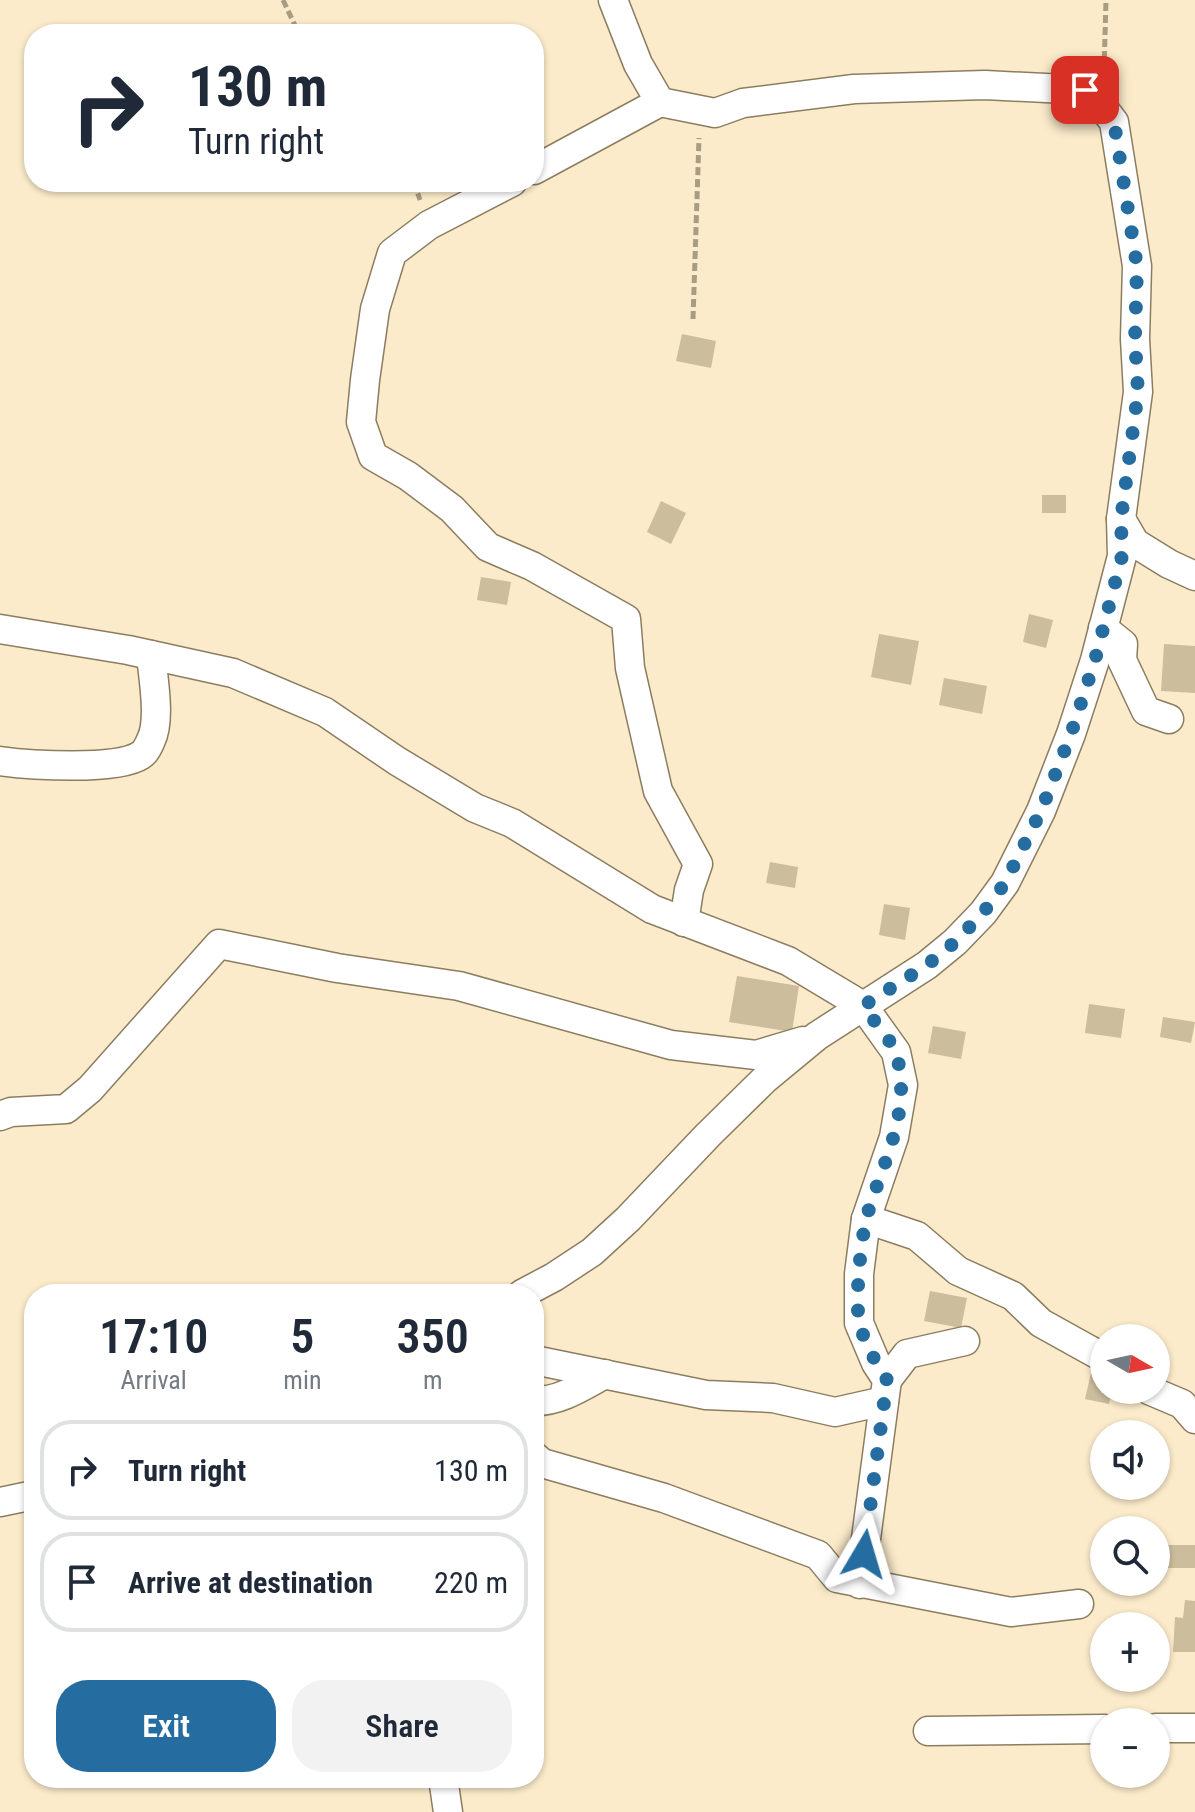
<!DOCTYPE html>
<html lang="en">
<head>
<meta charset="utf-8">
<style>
  :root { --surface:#fff; --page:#f2f2f3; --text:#1f2937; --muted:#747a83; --line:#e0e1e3; --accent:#256da1 }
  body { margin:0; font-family:"Roboto Condensed",sans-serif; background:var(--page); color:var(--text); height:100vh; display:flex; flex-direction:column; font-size:30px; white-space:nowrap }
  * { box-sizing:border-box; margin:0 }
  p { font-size:26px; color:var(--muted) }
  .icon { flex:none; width:44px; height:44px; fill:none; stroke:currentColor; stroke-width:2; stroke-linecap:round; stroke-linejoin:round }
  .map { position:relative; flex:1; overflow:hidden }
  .sheet { position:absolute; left:24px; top:1284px; width:520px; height:504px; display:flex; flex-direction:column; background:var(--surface); border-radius:32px; box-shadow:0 2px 6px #0004 }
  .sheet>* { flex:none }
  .banner { position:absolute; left:24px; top:24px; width:520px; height:168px; border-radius:32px; box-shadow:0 2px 6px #0004; background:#fff; color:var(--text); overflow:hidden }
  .needle { width:52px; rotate:99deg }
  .controls { position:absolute; left:1090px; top:1324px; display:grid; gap:16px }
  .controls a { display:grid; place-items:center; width:80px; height:80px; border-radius:50%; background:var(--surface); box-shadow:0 2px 6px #0004; font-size:40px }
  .pin { position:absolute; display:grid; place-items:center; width:68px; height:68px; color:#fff; margin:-34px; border-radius:16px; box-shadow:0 4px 12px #0006 }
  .me { position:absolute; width:88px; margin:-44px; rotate:7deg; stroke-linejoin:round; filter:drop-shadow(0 0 6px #0008) }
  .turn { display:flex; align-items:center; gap:28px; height:168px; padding:0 32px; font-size:36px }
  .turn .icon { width:104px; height:104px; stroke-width:2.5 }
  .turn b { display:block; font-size:56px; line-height:68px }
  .eta { display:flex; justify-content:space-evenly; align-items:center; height:136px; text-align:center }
  .eta b { font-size:48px; font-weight:600; line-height:56px }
  .primary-button { display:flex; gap:16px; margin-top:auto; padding:16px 32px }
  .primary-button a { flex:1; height:92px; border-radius:32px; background:var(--accent); color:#fff; font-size:32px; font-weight:600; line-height:92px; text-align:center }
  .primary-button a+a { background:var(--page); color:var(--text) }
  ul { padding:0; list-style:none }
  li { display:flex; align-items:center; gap:24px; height:100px; margin:0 16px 12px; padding:0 16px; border:4px solid var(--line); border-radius:32px }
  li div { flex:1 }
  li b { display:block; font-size:30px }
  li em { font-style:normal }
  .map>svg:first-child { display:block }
  .building { fill:#ccbd9d }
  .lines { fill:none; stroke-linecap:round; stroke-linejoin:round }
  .minor-casing { stroke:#8c7d60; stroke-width:31 }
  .path { stroke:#a89c83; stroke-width:5; stroke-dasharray:8 4; stroke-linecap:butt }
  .minor { stroke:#fff; stroke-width:28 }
  .route { stroke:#256da1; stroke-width:14; stroke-dasharray:0 25.2 }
</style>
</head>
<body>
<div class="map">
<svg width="1195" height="1812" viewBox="0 0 1195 1812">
  <rect width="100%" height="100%" fill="#fbebca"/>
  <!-- building -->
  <g class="building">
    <polygon points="682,334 716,341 711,368 676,361"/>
    <rect x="1042" y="495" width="24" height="18"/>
    <polygon points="661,501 686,513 671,544 647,532"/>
    <polygon points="481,577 511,582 507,605 477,600"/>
    <polygon points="1029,614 1053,620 1046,648 1023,642"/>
    <polygon points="879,634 919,641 911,685 871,677"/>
    <polygon points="1164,644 1195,646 1195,693 1161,691"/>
    <polygon points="944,678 987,686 982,714 939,705"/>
    <polygon points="770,862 798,867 795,888 766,883"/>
    <polygon points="884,904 910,908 905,940 879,935"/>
    <polygon points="737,976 799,986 792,1032 729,1022"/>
    <polygon points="1089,1004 1125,1009 1121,1038 1085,1033"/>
    <polygon points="1163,1017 1195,1022 1191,1043 1160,1037"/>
    <polygon points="933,1026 966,1032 961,1059 928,1053"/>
    <polygon points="930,1291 967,1298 961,1328 924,1321"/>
    <polygon points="1093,1364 1104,1367 1104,1390 1112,1390 1109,1404 1085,1399"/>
    <rect x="1156" y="1545" width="39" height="23"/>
    <polygon points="1185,1600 1195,1601 1195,1652 1173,1652 1175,1617 1183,1618"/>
    <rect x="1103" y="1774" width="33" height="4"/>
  </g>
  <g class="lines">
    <!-- minor casing -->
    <g class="minor-casing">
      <g id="minor">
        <polyline points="534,170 660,102"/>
        <polyline points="512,182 429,225 392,253 375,309 365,380 361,422 373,456 408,476 452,509 488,547 532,566 626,619 630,668 658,791 698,864 689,890 684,922"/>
        <polyline points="1121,519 1135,543 1169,564 1195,576"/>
        <polyline points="1103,628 1123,644 1122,660 1146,711 1169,719"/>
        <polyline points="0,629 128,650 233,673 325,712 397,761 475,808 512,823 652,909 788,961 863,1006 896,1052 903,1085 894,1137 866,1219 859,1274 859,1323 876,1363 887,1380 860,1584"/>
        <path d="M0,761c29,4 117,10 141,-6 4,-2 8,-10 10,-15 10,-20 2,-63 0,-85"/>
        <polyline points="0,1116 11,1112 66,1109 90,1089 219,944 337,968 459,986 671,1045 756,1055 803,1041"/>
        <polyline points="866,1219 917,1236 958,1271 1013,1296 1041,1323 1104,1358"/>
        <polyline points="522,1294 554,1277 592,1252 628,1219 708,1135 765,1079 817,1036 927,965 955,942 983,913 1005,883 1041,811 1071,734 1095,660 1122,556 1121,519 1138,392 1135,339 1137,266 1114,122 1097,100 1085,90 985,85 854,89 743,103 715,113 660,102 638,64 613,0"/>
        <polyline points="534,1360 706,1395 773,1398 835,1412 884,1401"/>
        <polyline points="887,1380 907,1354 965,1341"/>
        <polyline points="1149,1390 1182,1404 1195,1419"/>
        <path d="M534,1401c25,1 49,-15 71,-27"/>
        <polyline points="534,1456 542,1463 664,1498 818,1555 837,1578 1011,1612 1079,1604"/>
        <polyline points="0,1502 34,1495"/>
        <polyline points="1156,1728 1195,1728"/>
        <polyline points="928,1731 1104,1729"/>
        <polyline points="443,1778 448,1812"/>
      </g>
    </g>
    <!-- path -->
    <g class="path">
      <polyline points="283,0 299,34"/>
      <polyline points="1104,71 1106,0"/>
      <polyline points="414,182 420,200"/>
      <polyline points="693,319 699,138"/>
    </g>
    <!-- minor -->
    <use href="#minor" class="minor"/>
  </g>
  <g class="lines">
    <!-- route -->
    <path class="route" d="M864,1554l23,-174c-11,-17 -22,-36 -27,-55 -6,-21 1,-87 7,-109 15,-52 45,-104 30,-159 -5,-18 -24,-36 -34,-51l64,-41 28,-23 28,-29 22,-30 36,-72 30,-77 24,-74 27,-104 -1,-37 17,-127 -3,-53 2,-73 -23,-144 -17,-22 -12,-10"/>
  </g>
</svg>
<div class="controls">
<a><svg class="needle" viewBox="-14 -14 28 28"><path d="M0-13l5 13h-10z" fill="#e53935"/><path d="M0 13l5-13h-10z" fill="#747a83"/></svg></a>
<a><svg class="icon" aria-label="sound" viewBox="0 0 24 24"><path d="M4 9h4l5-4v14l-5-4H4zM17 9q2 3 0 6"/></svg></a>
<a><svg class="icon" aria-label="search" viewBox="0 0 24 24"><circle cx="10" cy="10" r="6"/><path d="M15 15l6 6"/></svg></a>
<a>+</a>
<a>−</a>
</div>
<div class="pin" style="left:1085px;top:90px;background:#d93025"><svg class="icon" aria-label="arrive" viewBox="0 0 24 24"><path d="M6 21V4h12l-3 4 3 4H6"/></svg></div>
<svg class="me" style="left:864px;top:1554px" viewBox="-20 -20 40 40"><path d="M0-17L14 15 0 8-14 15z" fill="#256da1" stroke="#fff" stroke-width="4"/></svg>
<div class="banner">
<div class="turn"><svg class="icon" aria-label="right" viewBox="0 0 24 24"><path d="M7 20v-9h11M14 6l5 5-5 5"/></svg><div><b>130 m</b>Turn right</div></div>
</div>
<section class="sheet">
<div class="eta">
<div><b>17:10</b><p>Arrival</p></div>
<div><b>5</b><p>min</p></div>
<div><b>350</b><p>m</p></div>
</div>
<ul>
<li><svg class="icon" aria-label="right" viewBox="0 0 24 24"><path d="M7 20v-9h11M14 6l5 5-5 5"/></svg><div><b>Turn right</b></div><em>130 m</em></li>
<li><svg class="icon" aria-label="arrive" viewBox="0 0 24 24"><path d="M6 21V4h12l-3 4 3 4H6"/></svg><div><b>Arrive at destination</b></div><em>220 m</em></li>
</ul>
<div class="primary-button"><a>Exit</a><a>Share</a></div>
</section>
</div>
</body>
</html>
